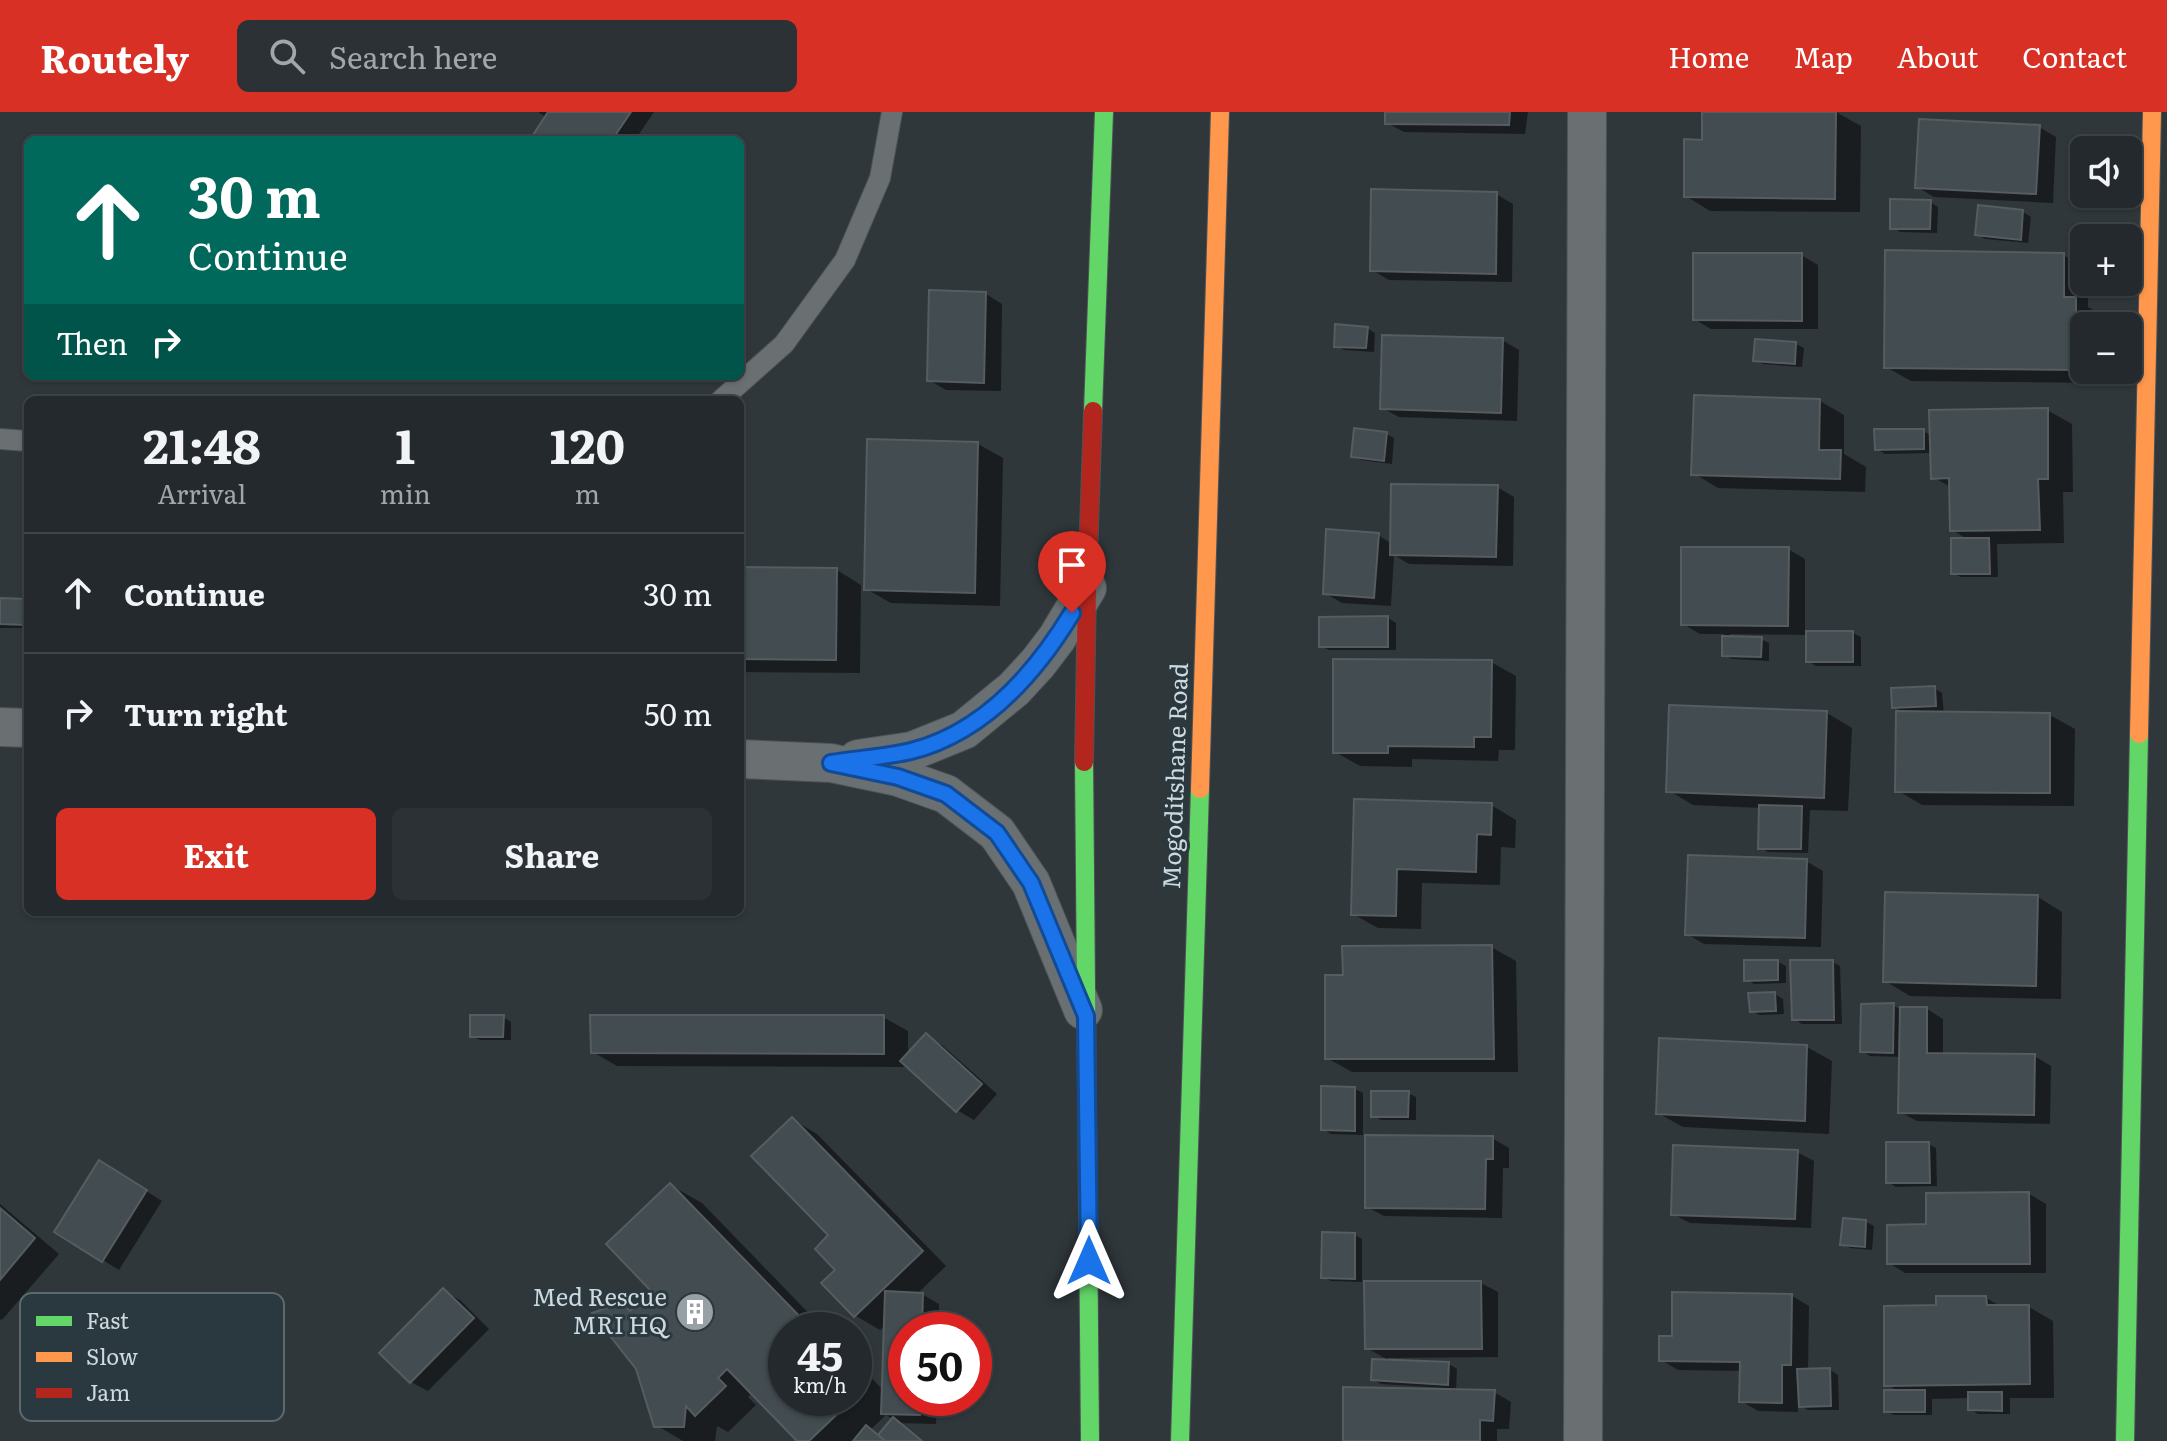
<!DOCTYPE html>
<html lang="en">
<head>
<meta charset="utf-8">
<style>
  :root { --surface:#23292c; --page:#2b3134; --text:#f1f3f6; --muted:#a3a6a9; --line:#404548; --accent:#d93025 }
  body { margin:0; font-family:Literata,serif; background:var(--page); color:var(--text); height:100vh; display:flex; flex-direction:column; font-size:30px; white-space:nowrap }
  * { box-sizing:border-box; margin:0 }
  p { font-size:26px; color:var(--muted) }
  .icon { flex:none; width:44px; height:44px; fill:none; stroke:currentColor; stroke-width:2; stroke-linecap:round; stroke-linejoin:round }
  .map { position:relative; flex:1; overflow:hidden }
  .panel { position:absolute; left:24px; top:284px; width:720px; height:520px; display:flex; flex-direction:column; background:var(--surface); border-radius:12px; box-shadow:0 2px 6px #0004,0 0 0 2px var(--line) }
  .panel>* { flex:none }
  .guide { position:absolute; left:24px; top:24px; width:720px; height:244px; border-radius:12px; box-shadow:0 2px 6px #0004,0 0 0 2px var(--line); background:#00695c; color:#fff; overflow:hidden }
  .controls { position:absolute; left:2070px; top:24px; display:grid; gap:16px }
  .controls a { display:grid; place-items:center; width:72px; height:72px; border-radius:12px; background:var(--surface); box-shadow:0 2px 6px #0004,0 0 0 2px var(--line); font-size:40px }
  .speed { position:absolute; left:768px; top:1200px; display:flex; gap:16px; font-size:40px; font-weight:700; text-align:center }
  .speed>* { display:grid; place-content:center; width:104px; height:104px; border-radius:50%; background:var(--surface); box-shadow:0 2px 6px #0004,0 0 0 2px var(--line); line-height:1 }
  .speed small { font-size:20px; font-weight:400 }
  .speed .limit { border:12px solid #d22; background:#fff; color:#111 }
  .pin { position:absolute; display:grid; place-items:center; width:68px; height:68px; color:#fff; margin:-82px -34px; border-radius:50% 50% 50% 0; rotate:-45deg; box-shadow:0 0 8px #0007 }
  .pin .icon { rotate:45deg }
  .me { position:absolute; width:88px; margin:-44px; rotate:0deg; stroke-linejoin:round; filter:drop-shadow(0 0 6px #0008) }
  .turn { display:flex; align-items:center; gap:28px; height:168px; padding:0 32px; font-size:36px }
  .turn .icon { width:104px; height:104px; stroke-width:2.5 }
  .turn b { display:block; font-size:56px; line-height:68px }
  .then { display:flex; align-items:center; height:76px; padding:0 32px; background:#0003; gap:16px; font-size:30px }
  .eta { display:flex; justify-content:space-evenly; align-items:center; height:136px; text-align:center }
  .eta b { font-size:48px; font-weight:700; line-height:56px }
  .cta { display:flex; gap:16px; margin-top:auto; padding:16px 32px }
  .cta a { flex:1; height:92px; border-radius:12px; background:var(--accent); color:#fff; font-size:32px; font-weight:700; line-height:92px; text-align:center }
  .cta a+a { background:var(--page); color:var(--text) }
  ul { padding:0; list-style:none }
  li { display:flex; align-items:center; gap:24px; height:120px; padding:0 32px; border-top:2px solid var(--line) }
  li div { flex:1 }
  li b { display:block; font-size:30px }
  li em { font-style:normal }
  header { display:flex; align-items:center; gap:48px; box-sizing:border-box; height:112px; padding:0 40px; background:var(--accent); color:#fff }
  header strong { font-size:38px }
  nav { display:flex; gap:44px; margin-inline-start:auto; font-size:28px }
  .search { width:560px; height:72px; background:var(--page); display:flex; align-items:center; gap:20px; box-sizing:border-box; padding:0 28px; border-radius:12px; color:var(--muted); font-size:30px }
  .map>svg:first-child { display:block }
  .shadow { fill:#0007; fill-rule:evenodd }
  .building { fill:#424c51; stroke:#565c5f; stroke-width:2 }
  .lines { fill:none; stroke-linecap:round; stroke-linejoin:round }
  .lane-casing { stroke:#4c5356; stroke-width:22 }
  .street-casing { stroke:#4c5356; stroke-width:40 }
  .fast-casing { stroke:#4c5356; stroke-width:20 }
  .slow-casing { stroke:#4c5356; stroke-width:20 }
  .jam-casing { stroke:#4c5356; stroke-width:20 }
  .lane { stroke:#6a7072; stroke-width:20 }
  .street { stroke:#6a7072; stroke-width:38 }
  .fast { stroke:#63d668; stroke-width:18 }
  .slow { stroke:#ff974d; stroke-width:18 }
  .jam { stroke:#b3261e; stroke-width:18 }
  .route-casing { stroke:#114b97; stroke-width:20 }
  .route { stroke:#1a73e8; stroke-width:14 }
  .labels { text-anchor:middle; stroke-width:6; stroke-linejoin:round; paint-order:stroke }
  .street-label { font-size:24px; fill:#cfd8dc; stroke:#2a3940 }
  .poi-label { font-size:24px; fill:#cfd8dc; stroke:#2a3940; text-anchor:end }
  .key { fill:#2a3940; stroke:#5c696f; stroke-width:2 }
  .key-label { font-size:22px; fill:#cfd8dc }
</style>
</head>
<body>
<header>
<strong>Routely</strong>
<div class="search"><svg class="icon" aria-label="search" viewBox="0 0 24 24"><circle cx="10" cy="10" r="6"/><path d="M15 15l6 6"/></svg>Search here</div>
<nav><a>Home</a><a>Map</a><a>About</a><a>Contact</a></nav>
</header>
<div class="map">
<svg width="2167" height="1329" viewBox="0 0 2167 1329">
  <rect width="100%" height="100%" fill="#2f373b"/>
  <!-- shadow -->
  <g class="shadow">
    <polygon points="538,0 654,0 635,28 538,28 547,6"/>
    <polygon points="1387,0 1528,0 1525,22 1404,20 1387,11"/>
    <polygon points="1704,0 1836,0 1861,14 1860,100 1710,99 1686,84 1704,30"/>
    <polygon points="2039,15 2056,25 2053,91 1934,85 1917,75"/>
    <polygon points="1496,82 1513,92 1512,170 1389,168 1372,158"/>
    <polygon points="1930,90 1938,95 1937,121 1900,120 1892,115"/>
    <polygon points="2023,100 2031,105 2028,131 1985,127 1977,122"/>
    <polygon points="1801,143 1818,153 1818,217 1711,217 1694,207"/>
    <polygon points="2063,143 2084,155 2084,170 2088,170 2088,195 2100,202 2100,214 2084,214 2084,258 2100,258 2100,271 1911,269 1886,255"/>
    <polygon points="986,182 1002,192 1001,279 946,278 929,268"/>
    <polygon points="1367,216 1375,221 1374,240 1344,238 1336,233"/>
    <polygon points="1502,228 1519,238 1517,309 1399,305 1382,296"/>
    <polygon points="1796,232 1804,236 1802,255 1763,252 1755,248"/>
    <polygon points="1820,289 1844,303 1844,342 1866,355 1865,380 1718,376 1693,361"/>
    <polygon points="2047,298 2072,312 2073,380 2063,380 2064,431 1997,432 1998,465 1961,465 1953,461 1969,428 1952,418 1952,376 1933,365 1932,341 1885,342 1877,337 1923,319 1932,324"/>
    <polygon points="1386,322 1394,326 1392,352 1361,348 1353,344"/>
    <polygon points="978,332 1003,346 1000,494 891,491 866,477"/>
    <polygon points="1497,375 1514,385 1513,454 1409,452 1394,443 1391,494 1342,491 1325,481 1378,423 1392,432"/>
    <polygon points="1788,437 1805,447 1805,521 1853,521 1861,525 1861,554 1816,554 1808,549 1808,523 1730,522 1729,526 1761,527 1769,531 1769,549 1732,547 1724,543 1724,522 1700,522 1683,512"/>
    <polygon points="740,457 837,458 861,473 860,561 740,560"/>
    <polygon points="0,488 28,490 28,516 0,516"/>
    <polygon points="1388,506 1396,511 1396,538 1329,538 1321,534"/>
    <polygon points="1491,550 1516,564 1515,638 1499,638 1498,649 1412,647 1412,655 1360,654 1335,640"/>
    <polygon points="1934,576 1942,581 1944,602 2050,603 2075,617 2074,694 1922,693 1897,678 1905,601 1894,595"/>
    <polygon points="1827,601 1852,616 1848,699 1810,698 1808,741 1768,740 1760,735 1761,696 1693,693 1668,678"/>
    <polygon points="1356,689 1491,693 1516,708 1515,736 1501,735 1500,773 1422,771 1421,817 1378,816 1353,802"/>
    <polygon points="1806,749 1823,759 1821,835 1704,832 1687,822"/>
    <polygon points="2038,785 2062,800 2061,887 1910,884 1885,869"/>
    <polygon points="1491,835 1516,849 1518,960 1352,960 1327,946 1345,865"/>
    <polygon points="1778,850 1786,854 1786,871 1754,872 1746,867"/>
    <polygon points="1832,850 1840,854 1842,912 1802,912 1794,907"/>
    <polygon points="1775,882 1783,887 1784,902 1759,903 1751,898"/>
    <polygon points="1893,893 1899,897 1927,897 1943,907 1943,943 2034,944 2051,954 2050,1012 1917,1009 1900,1000 1901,945 1870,944 1862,939"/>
    <polygon points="503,905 511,910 511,928 480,928 472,924"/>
    <polygon points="883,905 908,919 908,943 926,924 943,934 997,982 974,1008 957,998 909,955 617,954 593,940"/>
    <polygon points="1807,935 1832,949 1829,1022 1683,1015 1658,1001"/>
    <polygon points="1355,977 1363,981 1363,1023 1331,1022 1323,1017"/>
    <polygon points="1408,981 1416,985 1416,1008 1381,1008 1373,1003"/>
    <path d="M792,1007l25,15 129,132 -29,28h5l17,10v26h-33v68h31l-1,26 -37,-1 23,18h-122l-47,-48 -5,4 8,8 -28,27 -11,-6 -2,15h-32l-27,-16 -35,-120 11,7 22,-21 16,-106 32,18 123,127h-39v68h68v-38l30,31 2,-66 -6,5 -24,-14 -32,-33 14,-13 -7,-34zM886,1303l8,5 -15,17 -9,-7z"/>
    <polygon points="1492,1026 1509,1036 1509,1056 1503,1056 1502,1106 1384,1104 1367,1095"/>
    <polygon points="1928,1032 1936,1036 1937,1074 1896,1075 1888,1070"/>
    <polygon points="1797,1040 1814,1049 1811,1116 1690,1111 1673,1102"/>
    <polygon points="116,1060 162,1089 119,1158 103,1148"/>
    <polygon points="2029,1082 2046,1092 2046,1161 1905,1161 1889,1151 1928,1114"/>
    <polygon points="0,1092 59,1142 2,1208 0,1207"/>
    <polygon points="1866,1110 1874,1114 1872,1138 1850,1136 1843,1132"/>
    <polygon points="1355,1123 1362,1127 1362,1170 1331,1169 1323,1165"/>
    <polygon points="1481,1171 1498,1180 1498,1245 1388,1246 1388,1248 1367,1236"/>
    <polygon points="443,1179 460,1188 489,1217 428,1279 411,1270"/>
    <polygon points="1792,1184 1809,1194 1808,1259 1830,1258 1838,1263 1839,1298 1808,1298 1798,1292 1798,1300 1758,1299 1741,1289 1742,1259 1678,1258 1661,1248 1674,1226"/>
    <polygon points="1986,1186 2002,1195 2029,1195 2053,1209 2054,1286 2010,1286 2010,1302 1978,1302 1970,1297 1970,1286 1932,1287 1932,1303 1894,1303 1886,1299 1899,1280 1886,1272 1938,1195"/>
    <polygon points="1449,1252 1457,1257 1456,1279 1494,1280 1511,1290 1509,1317 1497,1317 1497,1329 1345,1329 1446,1279 1446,1276 1381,1272 1373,1267"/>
  </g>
  <!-- building -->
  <g class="building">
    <polygon points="548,0 631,0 612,28 534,28 531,26"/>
    <polygon points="1385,0 1510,0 1509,13 1385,12"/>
    <polygon points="1702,0 1836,0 1835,87 1684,85 1684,27 1702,28"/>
    <polygon points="1919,7 2040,13 2036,82 1915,76"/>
    <polygon points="1371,77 1497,80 1496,162 1370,159"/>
    <polygon points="1890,87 1931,88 1930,117 1890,117"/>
    <polygon points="1978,93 2023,98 2021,128 1975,123"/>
    <polygon points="1885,138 2064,141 2064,185 2076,185 2076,258 1884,256"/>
    <polygon points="1693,141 1802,141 1802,209 1693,208"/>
    <polygon points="929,178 986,180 984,271 927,269"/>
    <polygon points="1335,212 1368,215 1366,236 1334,235"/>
    <polygon points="1382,223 1503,226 1501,301 1380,297"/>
    <polygon points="1755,227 1796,230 1795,252 1753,249"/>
    <polygon points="1694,283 1820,287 1819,338 1841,338 1840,367 1691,363"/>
    <polygon points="2048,296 2048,367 2038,367 2040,418 1950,419 1949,366 1931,367 1929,298"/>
    <polygon points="1354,316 1387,320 1384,349 1351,345"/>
    <polygon points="1874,317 1924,317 1924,337 1875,338"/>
    <polygon points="867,327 978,330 975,481 864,478"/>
    <polygon points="1391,372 1498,373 1496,445 1390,443"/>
    <polygon points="1326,417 1379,421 1374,486 1323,482"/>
    <polygon points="1951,426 1989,426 1990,462 1951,462"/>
    <polygon points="1681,435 1789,435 1788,514 1681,513"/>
    <polygon points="740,455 837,456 836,548 740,547"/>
    <polygon points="0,486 27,487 26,513 0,512"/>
    <polygon points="1388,504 1388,535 1319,535 1319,505"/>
    <rect x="1806" y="519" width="47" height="31"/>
    <polygon points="1722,524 1762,525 1761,545 1722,544"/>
    <polygon points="1333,547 1492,548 1491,625 1474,625 1474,635 1388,634 1388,641 1333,641"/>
    <polygon points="1935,574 1936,594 1892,596 1891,576"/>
    <polygon points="1669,593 1827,599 1824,686 1666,680"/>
    <polygon points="1896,599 2050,601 2050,681 1895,680"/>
    <polygon points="1354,687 1492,691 1491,723 1477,722 1476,760 1397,757 1396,804 1351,803"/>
    <polygon points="1759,693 1802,694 1801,737 1758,737"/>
    <polygon points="1688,743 1807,747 1805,826 1685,823"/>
    <polygon points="1885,780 2038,783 2036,874 1883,870"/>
    <polygon points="1492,833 1494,947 1325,947 1325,863 1343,863 1342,834"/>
    <polygon points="1744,848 1778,848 1778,868 1744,869"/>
    <polygon points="1790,848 1833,848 1834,908 1792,908"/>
    <polygon points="1775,880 1776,899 1750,900 1748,881"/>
    <polygon points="1894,891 1893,941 1860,940 1861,892"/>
    <polygon points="1900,895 1927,895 1927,941 2035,942 2034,1003 1898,1001"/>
    <polygon points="470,903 504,903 503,925 470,925"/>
    <polygon points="590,903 884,903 884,942 591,941"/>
    <polygon points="926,921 982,972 956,1000 900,949"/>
    <polygon points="1659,926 1807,933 1805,1009 1656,1002"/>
    <polygon points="1321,974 1355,975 1355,1019 1321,1018"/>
    <polygon points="1371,979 1409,979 1408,1005 1371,1005"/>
    <polygon points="792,1005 923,1139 854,1205 821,1171 835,1158 815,1137 828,1123 751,1044"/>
    <polygon points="1365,1023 1493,1024 1493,1047 1486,1047 1485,1097 1365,1096"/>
    <polygon points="1886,1030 1929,1030 1930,1071 1886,1071"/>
    <polygon points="1673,1033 1798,1038 1795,1107 1671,1103"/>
    <polygon points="99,1048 147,1078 102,1150 54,1120"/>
    <polygon points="670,1071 813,1218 786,1218 786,1286 854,1286 809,1329 797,1329 727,1257 718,1266 726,1274 695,1304 686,1294 684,1315 654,1315 636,1257 592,1201 621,1191 630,1199 651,1179 606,1132"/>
    <polygon points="2029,1080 2030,1152 1887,1152 1887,1113 1926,1112 1926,1081"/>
    <polygon points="0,1096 35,1126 0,1168"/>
    <polygon points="1843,1106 1866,1108 1865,1135 1840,1133"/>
    <polygon points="1322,1120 1355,1121 1355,1167 1321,1166"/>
    <polygon points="1364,1169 1481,1169 1482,1237 1365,1237"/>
    <polygon points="443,1176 474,1206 410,1271 379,1241"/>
    <polygon points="885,1179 923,1181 922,1218 906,1218 906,1286 920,1286 920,1303 881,1302"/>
    <polygon points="1672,1180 1792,1182 1791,1253 1782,1253 1782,1291 1739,1290 1740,1250 1659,1249 1659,1224 1672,1224"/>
    <polygon points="1936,1184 1986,1184 1987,1193 2029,1193 2030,1272 1884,1274 1884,1194 1936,1193"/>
    <polygon points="1372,1247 1449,1250 1448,1273 1371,1268"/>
    <polygon points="1830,1256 1831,1294 1799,1295 1797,1257"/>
    <polygon points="854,1260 867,1273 854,1286"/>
    <polygon points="1343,1275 1495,1278 1493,1309 1480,1308 1480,1329 1343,1329"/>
    <rect x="1884" y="1278" width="41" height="22"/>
    <polygon points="1968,1280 2002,1280 2002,1299 1968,1298"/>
    <polygon points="893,1305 922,1329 885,1329 878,1323"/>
    <polygon points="866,1313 878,1323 885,1329 853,1329"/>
  </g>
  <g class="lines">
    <!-- lane casing -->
    <g class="lane-casing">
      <g id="lane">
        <polyline points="721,288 784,232 845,148 880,66 892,0"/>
        <polyline points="0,327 28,329"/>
      </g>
    </g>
    <!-- street casing -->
    <g class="street-casing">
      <g id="street">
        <polyline points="0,615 28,616"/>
        <polyline points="740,647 831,651 898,665 946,682 997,721 1031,771 1083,898"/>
        <polyline points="858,647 912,639 964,618 1014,577 1038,551 1057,526 1087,476"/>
        <polyline points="1583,1329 1587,0"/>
      </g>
    </g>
    <!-- fast casing -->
    <g class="fast-casing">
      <g id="fast">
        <polyline points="1093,299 1104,0"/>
        <polyline points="1084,650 1090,1329"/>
        <polyline points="1180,1329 1200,677"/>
        <polyline points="2125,1329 2139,622"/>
      </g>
    </g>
    <!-- slow casing -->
    <g class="slow-casing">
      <g id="slow">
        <polyline points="2139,622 2152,0"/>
        <polyline points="1200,677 1220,0"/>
      </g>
    </g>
    <!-- jam casing -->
    <g class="jam-casing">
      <polyline id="jam" points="1084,650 1087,476 1093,299"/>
    </g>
    <!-- lane -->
    <use href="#lane" class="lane"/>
    <!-- street -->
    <use href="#street" class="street"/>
    <!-- fast -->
    <use href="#fast" class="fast"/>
    <!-- slow -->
    <use href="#slow" class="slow"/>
    <!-- jam -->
    <use href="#jam" class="jam"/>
  </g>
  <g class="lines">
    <!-- route casing -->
    <g class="route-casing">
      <path id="route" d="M1072,501c-37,61 -90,120 -161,138 -26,6 -54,8 -80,12l67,14 48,17 51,39 34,50 55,133 3,245"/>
    </g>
    <!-- route -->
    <use href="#route" class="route"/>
  </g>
  <!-- icons -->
  <defs>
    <g id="building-disc" transform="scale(2)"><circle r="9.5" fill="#97a0a4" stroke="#2a3940"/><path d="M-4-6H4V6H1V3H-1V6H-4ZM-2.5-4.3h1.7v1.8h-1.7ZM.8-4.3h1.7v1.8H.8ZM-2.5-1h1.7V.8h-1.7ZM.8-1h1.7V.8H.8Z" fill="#fff"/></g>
  </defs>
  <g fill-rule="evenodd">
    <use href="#building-disc" x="695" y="1200"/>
  </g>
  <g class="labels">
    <!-- street labels -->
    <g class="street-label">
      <text transform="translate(1176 664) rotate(-88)" y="8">Mogoditshane Road</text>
    </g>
    <!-- poi labels -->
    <g class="poi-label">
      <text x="667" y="1194">Med Rescue<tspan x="667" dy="28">MRI HQ</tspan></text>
    </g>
  </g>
  <!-- legend -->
  <rect x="20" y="1181" width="264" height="128" rx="12" class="key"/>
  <rect x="36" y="1204" width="36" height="10" fill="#63d668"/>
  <rect x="36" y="1240" width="36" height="10" fill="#ff974d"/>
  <rect x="36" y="1276" width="36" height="10" fill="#b3261e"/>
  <g class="key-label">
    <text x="86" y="1217">Fast</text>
    <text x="86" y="1253">Slow</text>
    <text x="86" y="1289">Jam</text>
  </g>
</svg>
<div class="controls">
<a><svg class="icon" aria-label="sound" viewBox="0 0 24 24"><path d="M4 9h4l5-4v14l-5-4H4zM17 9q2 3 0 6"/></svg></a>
<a>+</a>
<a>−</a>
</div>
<div class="speed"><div>45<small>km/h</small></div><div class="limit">50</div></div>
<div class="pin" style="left:1072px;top:501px;background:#d93025"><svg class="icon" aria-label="arrive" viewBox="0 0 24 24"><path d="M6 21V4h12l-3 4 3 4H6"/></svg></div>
<svg class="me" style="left:1089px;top:1149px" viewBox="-20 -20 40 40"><path d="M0-17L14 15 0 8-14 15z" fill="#1a73e8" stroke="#fff" stroke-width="4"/></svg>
<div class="guide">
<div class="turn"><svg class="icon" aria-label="ahead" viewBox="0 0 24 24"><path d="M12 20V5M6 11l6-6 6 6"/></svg><div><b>30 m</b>Continue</div></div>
<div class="then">Then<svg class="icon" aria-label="right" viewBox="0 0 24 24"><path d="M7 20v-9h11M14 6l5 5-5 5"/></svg></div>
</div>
<section class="panel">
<div class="eta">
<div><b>21:48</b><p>Arrival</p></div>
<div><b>1</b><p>min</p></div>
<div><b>120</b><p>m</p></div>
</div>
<ul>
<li><svg class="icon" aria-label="ahead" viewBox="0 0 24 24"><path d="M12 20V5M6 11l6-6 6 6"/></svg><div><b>Continue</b></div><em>30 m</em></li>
<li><svg class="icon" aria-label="right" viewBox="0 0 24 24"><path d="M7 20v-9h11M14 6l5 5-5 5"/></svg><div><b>Turn right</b></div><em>50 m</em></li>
</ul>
<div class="cta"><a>Exit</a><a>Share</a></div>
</section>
</div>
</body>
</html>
